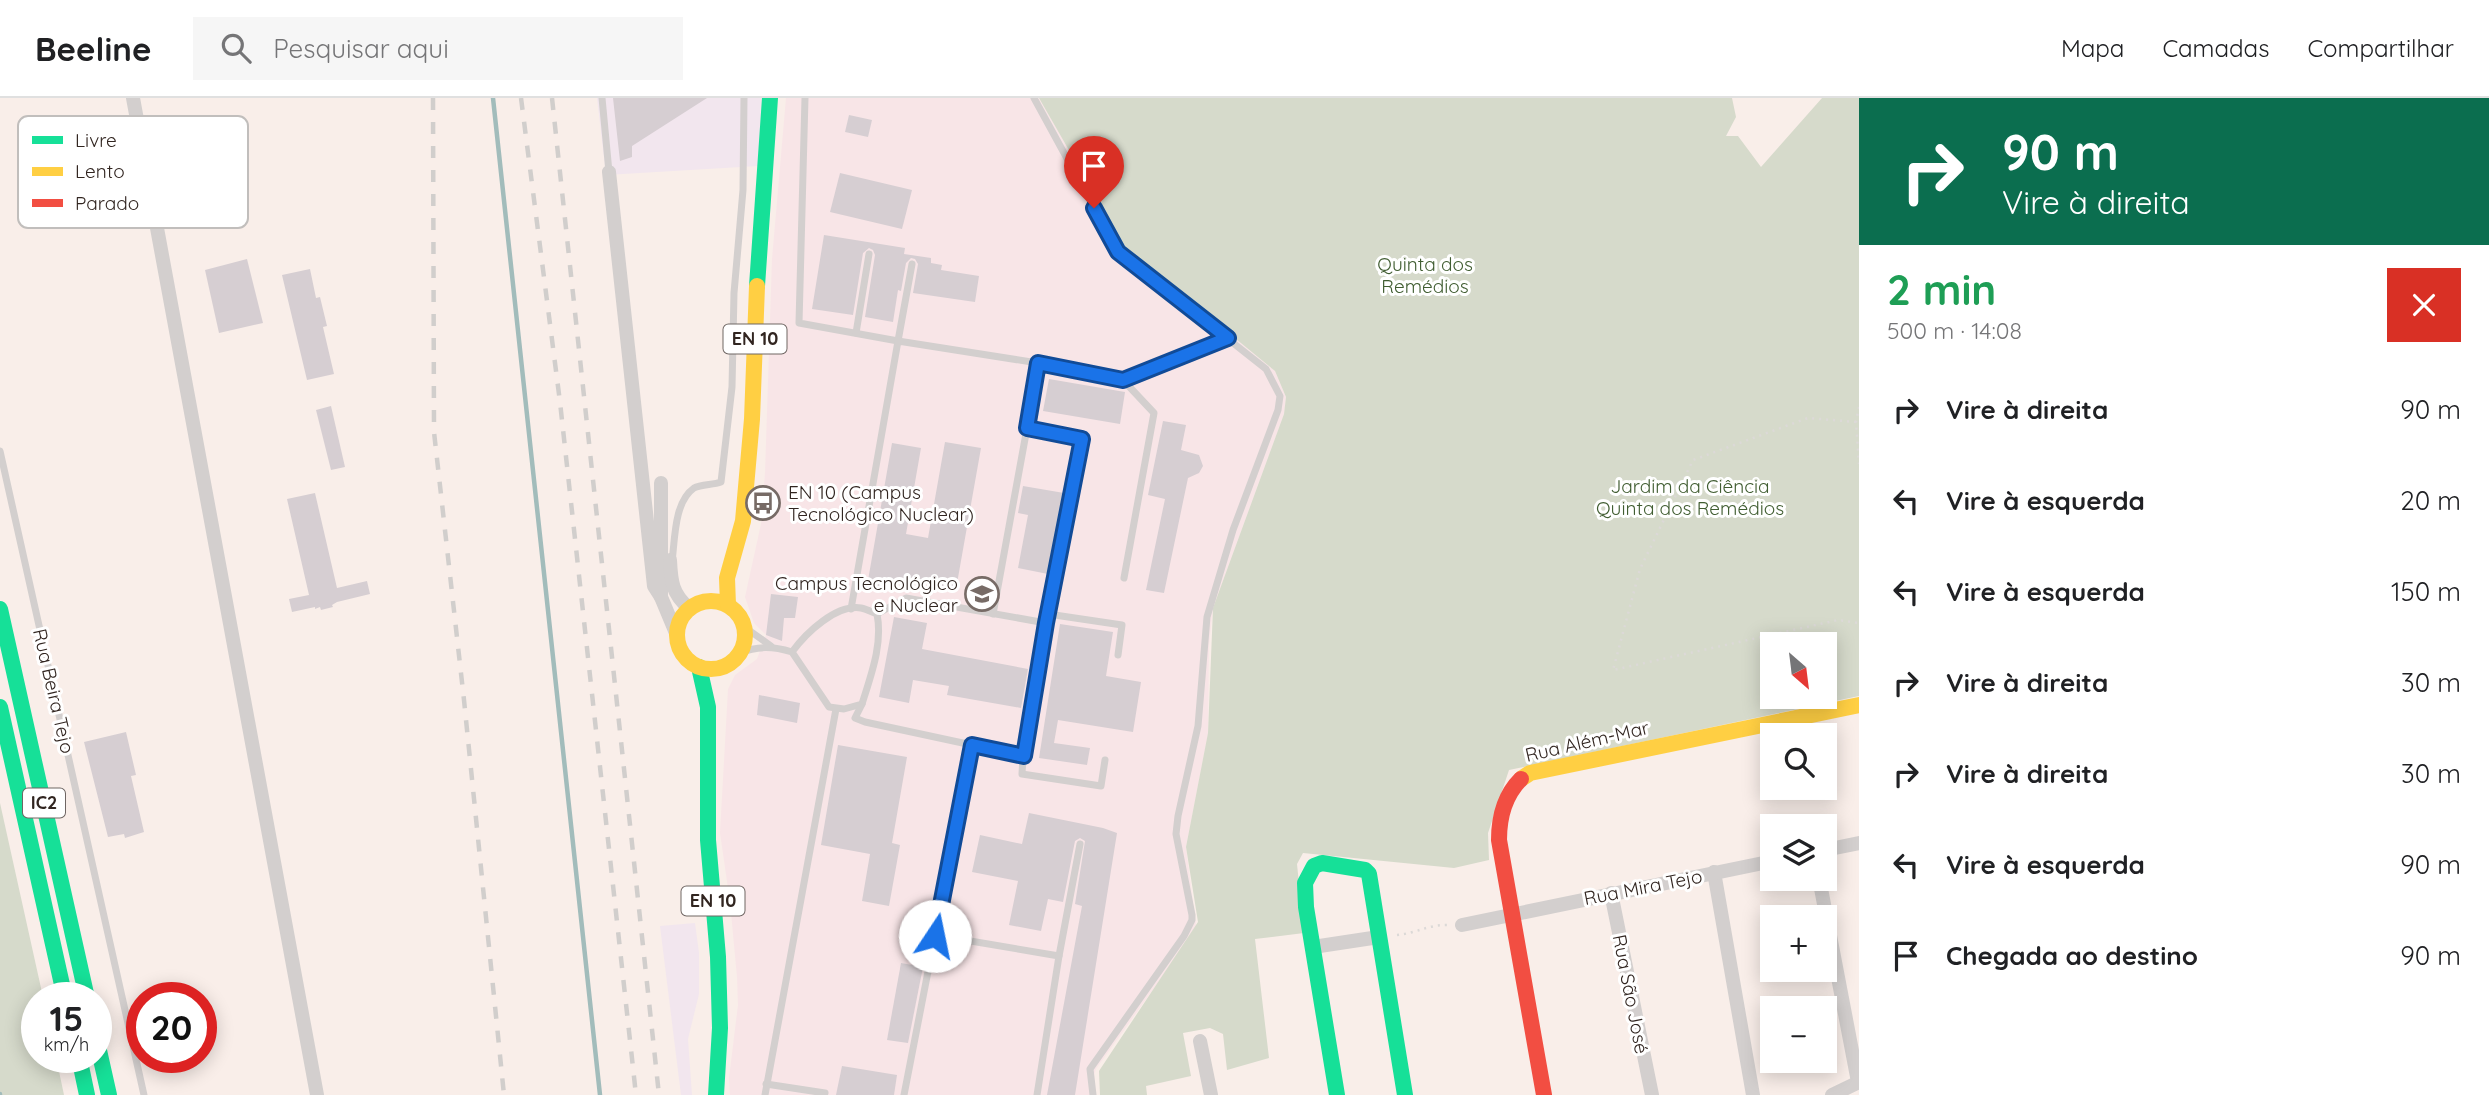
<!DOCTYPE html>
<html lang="pt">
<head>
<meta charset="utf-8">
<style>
  :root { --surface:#fff; --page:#f6f6f6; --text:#202124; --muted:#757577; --line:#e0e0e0 }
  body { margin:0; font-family:Quicksand,sans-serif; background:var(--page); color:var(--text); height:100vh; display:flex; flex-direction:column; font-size:26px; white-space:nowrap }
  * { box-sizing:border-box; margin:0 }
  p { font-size:23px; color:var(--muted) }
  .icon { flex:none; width:38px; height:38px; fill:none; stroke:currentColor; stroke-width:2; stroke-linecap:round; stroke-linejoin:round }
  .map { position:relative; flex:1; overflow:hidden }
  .side { display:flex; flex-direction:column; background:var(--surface); width:630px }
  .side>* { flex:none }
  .top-card { background:#0b6e4f; color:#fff; overflow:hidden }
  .needle { width:46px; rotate:152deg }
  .tools { position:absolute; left:1760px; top:534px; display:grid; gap:14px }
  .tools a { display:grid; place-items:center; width:77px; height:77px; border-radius:0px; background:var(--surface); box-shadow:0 4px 18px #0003; font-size:35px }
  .speed { position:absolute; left:21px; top:884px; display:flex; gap:14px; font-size:35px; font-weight:700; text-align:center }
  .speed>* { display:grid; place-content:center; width:91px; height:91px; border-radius:50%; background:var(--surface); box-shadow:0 4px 18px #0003; line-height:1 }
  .speed small { font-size:18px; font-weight:400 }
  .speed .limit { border:10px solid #d22; background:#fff; color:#111 }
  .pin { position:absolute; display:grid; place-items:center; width:60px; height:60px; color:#fff; margin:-72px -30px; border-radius:50% 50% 50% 0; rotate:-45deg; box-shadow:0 0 7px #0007 }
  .pin .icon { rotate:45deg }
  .me { position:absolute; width:77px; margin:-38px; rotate:11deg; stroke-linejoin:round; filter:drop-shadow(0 0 5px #0008) }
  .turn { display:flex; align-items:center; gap:24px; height:147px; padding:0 28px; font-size:32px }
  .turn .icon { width:91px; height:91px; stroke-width:2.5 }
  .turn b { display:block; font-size:49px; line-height:60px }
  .round { display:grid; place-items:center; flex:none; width:74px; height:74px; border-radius:0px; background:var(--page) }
  .headline { display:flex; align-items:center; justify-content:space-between; height:119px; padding:0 28px }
  h1 { font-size:42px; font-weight:700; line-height:52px; color:#1e9e55 }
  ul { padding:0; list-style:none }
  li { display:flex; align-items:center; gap:21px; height:91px; padding:0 28px }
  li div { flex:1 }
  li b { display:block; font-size:26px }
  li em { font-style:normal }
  header { display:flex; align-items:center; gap:42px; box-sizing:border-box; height:98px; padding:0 35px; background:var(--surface); border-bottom:2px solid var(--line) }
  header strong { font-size:33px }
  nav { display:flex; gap:38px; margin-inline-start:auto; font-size:24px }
  .search { width:490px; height:63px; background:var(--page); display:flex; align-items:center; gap:18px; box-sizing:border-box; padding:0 24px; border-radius:0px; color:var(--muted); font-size:26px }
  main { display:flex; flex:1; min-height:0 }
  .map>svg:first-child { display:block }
  .commercial { fill:#f2e6ee }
  .education { fill:#f8e5e7 }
  .green { fill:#d6dacb; fill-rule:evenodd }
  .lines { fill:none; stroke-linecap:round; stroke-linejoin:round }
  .stream { stroke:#a2bcbb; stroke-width:4.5 }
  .building { fill:#d6ced2 }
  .path { stroke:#dcd9d7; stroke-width:2.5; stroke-dasharray:2 5; stroke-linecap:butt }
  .lane { stroke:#d3cfce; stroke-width:7 }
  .street { stroke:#d3cfce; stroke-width:14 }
  .fast { stroke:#16e098; stroke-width:16 }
  .slow { stroke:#ffcf43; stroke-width:16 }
  .jam { stroke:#f24e42; stroke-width:16 }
  .rail { stroke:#d1cecc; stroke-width:4.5; stroke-dasharray:12 12; stroke-linecap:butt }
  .route-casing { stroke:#114b97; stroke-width:18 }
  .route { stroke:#1a73e8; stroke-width:12 }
  .labels { text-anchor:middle; stroke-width:6; stroke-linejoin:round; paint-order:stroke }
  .shield { fill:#fff; stroke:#6f6663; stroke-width:2 }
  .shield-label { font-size:18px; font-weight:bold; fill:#312520 }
  .park-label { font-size:19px; fill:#405d31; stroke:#fff }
  .poi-label { font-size:19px; fill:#312520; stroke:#fff; text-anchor:start }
  .street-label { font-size:19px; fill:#312520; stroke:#fff }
  .key { fill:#fff; stroke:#c1bebc; stroke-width:2 }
  .key-label { font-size:19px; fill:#312520 }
</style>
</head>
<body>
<header>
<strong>Beeline</strong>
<div class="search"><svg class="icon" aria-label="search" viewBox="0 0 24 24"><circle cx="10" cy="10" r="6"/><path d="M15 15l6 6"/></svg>Pesquisar aqui</div>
<nav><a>Mapa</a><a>Camadas</a><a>Compartilhar</a></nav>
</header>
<main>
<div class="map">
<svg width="1859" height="997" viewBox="0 0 1859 997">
  <rect width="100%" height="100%" fill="#f9eee9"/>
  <!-- commercial -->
  <g class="commercial">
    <polygon points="597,0 762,0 758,68 606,77"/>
    <polygon points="695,825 699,855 699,896 688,941 692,997 681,997 660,828"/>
  </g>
  <!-- education -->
  <polygon class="education" points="786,0 1039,0 1125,150 1275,273 1286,299 1284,316 1213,510 1209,547 1208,636 1186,749 1196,828 1191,839 1096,971 1094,977 1096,997 730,997 729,980 738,907 737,879 730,804 720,735 728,591 735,577 757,561 766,537 754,525 745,499 761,426 765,375 772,161"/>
  <!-- green -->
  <g class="green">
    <path d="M1039,0h693l4,19 -10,19h12l23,31 61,-69h37v598l-350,74 -21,63 1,27 -35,8 -151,-15 -6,11 7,69 -49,6 14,119 -42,12 -4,-36 -13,-6 -27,5 8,43 -45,10 1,9h-47l-1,-24 99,-149 -12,-75 22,-114 5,-125 71,-194 2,-17 -11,-26 -150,-123zM1773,546h52v52h-52z"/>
    <polygon points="0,705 43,899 37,900 37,959 56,959 64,997 0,997"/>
  </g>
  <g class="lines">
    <!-- stream -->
    <g class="stream">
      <polyline points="493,0 600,997"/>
      <polyline points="0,996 0,997"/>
    </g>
  </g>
  <!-- building -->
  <g class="building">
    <polygon points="613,0 707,0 632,48 632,59 620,63"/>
    <polygon points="849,17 872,22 868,39 845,34"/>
    <polygon points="840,75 912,92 902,131 830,114"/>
    <polygon points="824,137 905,150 904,156 931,160 931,165 942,167 941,172 979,178 975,204 913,195 918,166 915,161 911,160 906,165 901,193 898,192 893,224 865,219 875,157 873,152 869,150 863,155 853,217 812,211"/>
    <polygon points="247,161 263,225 219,235 205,172"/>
    <polygon points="310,171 316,200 320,199 327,228 323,229 334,276 307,282 282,177"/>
    <polygon points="1049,281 1125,294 1120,326 1043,313"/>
    <polygon points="331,308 345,369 331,372 316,312"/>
    <polygon points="1163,323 1186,327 1181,352 1199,357 1203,368 1199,375 1188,380 1164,495 1146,492 1165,401 1148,397"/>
    <polygon points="945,344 981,350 956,491 899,481 897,493 867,488 892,345 921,350 906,436 928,440"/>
    <polygon points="1023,388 1064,395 1048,476 1018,470 1028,417 1018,415"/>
    <polygon points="315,395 337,490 367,483 370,496 337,504 332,507 333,509 321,512 320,509 315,511 315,509 292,514 289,501 309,497 287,401"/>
    <polygon points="771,496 798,499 795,520 784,520 782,543 766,537"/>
    <polygon points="894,519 927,525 922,551 1028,571 1021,610 947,597 949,588 913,582 909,605 879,599"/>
    <polygon points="1060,526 1113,534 1106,578 1141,584 1133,634 1058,622 1054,645 1090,650 1087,667 1039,660"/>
    <polygon points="759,597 800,605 797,625 757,617"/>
    <polygon points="126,634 136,677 131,678 144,734 125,740 124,736 108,739 84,644"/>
    <polygon points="838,647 907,659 892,745 900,747 889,808 862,803 870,756 821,747"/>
    <polygon points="1029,715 1103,730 1117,735 1075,997 1047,997 1082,808 1075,806 1085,743 1080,740 1075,743 1063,804 1048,801 1041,833 1009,827 1018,783 972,774 980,737 1022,746"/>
    <polygon points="901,865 923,869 908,945 887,942"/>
    <polygon points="842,968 897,977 894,997 836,997"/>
  </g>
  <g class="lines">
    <!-- path -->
    <g class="path">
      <polyline points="1859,309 1856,324 1859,366"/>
      <polyline points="1856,324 1808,320 1693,362 1640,471 1613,572 1838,522 1859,525"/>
      <path d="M1397,837c20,-2 30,-10 50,-10"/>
    </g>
    <!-- lane -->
    <g class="lane">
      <polyline points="602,0 609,74"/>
      <polyline points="805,0 799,225 898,243 912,166"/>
      <polyline points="1034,0 1118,154 1266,271 1280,298 1278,312 1233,432 1207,519 1198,628 1178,718 1176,736 1192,817 1192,822 1184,838 1090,971 1093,997"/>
      <polyline points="856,235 869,156"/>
      <polyline points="1038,265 1123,282 1154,315 1124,480"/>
      <polyline points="1123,282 1228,240"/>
      <polyline points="0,353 144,997"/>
      <path d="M672,464c3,-23 2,-60 22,-74 7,-4 19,-3 27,-6l11,-95 2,-94 9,-103 1,-92"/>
      <polyline points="851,511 898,243 1038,265 1027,330"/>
      <polyline points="877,516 906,500 1046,525 1023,658 972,647"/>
      <polyline points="993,516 1027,330 1082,341 1046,525"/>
      <polyline points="1048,516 1122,527 1118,557"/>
      <polyline points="740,519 750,533 771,548"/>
      <path d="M739,555c19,-7 33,-7 53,-1l37,55 15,2 18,-5c9,-29 21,-60 15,-90 -5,-2 -11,-5 -16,-6 -25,-4 -55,25 -69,44"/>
      <polyline points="862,606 855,620 865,624 972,647 904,997"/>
      <polyline points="1023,658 1022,676 1101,688 1105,662"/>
      <polyline points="935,837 1059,858"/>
      <polyline points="766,986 825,995"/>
      <polyline points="765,997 836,611"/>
      <polyline points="1037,997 1059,858 1080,746"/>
    </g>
    <!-- street -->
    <g class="street">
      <polyline points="133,0 317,997"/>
      <polyline points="609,74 654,488 661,499"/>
      <polyline points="661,385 661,499 676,535"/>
      <path d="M670,462c1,21 2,34 19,48"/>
      <polyline points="1825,752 1859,745"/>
      <polyline points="1714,774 1753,997"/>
      <polyline points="1819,780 1858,984"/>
      <polyline points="1611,795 1652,997"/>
      <polyline points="1462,827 1773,763"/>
      <polyline points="1313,849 1379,839"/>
      <polyline points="1200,943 1211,997"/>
      <polyline points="1832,997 1859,984"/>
    </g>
    <!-- fast -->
    <g class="fast">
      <polyline points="757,188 770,0"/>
      <polyline points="0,511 87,900"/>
      <polyline points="699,569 708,609 708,742 718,859 720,930 716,997"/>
      <polyline points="0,609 65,900"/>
      <polyline points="96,939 109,997"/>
      <polyline points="79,959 87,997"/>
      <polyline points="1337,997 1306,809 1305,785 1314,768 1322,765 1365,772 1369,776 1405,997"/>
    </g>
    <!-- slow -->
    <g class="slow">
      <circle cx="711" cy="537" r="34"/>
      <polyline points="728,507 727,480 743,423 752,321 757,188"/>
      <polyline points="1521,681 1530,675 1859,607"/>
    </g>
    <!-- jam -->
    <path class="jam" d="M1521,681c-17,17 -22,38 -22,61l45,255"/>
    <!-- rail -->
    <g class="rail">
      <polyline points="433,0 434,334 464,602 504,997"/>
      <polyline points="521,0 560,304 636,997"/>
      <polyline points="552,0 659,997"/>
    </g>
  </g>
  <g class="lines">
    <!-- route casing -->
    <g class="route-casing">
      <polyline id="route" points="935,838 972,647 1024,658 1046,525 1082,341 1027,330 1038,265 1123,282 1228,240 1118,154 1094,110"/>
    </g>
    <!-- route -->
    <use href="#route" class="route"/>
  </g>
  <!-- icons -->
  <defs>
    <g id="bus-ring" transform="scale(1.75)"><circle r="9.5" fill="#fff" stroke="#776b66" stroke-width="1.5"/><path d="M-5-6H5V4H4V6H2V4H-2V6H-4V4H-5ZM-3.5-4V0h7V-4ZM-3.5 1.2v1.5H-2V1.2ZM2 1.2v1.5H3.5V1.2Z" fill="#776b66"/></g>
    <g id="university-ring" transform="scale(1.75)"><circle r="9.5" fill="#fff" stroke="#776b66" stroke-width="1.5"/><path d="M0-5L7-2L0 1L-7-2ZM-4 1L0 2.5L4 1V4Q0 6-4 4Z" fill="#776b66"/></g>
  </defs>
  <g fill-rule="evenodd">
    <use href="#bus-ring" x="763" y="405"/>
    <use href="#university-ring" x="982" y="496"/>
  </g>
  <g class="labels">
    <!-- shield labels -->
    <g class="shield">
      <rect x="723.5" y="226.5" width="63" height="29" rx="5"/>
      <rect x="23" y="690.5" width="42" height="29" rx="5"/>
      <rect x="681.5" y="788.5" width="63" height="29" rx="5"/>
    </g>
    <g class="shield-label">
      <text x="755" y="247">EN 10</text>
      <text x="44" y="711">IC2</text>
      <text x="713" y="809">EN 10</text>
    </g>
    <!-- park labels -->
    <g class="park-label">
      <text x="1425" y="173">Quinta dos<tspan x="1425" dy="22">Remédios</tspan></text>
      <text x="1690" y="395">Jardim da Ciência<tspan x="1690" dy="22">Quinta dos Remédios</tspan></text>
    </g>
    <!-- poi labels -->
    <g class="poi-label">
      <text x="788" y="401">EN 10 (Campus<tspan x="788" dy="22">Tecnológico Nuclear)</tspan></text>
      <text x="958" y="492" text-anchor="end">Campus Tecnológico<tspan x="958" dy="22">e Nuclear</tspan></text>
    </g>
    <!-- street labels -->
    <g class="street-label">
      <text transform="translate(54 593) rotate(77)" y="7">Rua Beira Tejo</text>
      <text transform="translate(1587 643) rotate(-13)" y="7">Rua Além-Mar</text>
      <text transform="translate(1643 789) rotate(-11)" y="7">Rua Mira Tejo</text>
      <text transform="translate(1631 896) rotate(79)" y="7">Rua São José</text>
    </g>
  </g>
  <!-- legend -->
  <rect x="18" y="18" width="230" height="112" rx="10" class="key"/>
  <rect x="32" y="38" width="31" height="8" fill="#16e098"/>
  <rect x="32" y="69" width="31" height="9" fill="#ffcf43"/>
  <rect x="32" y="101" width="31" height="8" fill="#f24e42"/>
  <g class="key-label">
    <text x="75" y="49">Livre</text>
    <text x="75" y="80">Lento</text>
    <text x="75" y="112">Parado</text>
  </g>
</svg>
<div class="tools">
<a><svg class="needle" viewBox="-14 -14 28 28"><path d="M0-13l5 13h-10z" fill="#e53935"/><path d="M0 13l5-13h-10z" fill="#757577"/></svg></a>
<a><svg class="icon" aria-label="search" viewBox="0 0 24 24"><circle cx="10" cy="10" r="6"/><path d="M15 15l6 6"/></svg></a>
<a><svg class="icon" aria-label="layers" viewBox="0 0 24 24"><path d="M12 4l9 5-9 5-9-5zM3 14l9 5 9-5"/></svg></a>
<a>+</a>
<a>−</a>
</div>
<div class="speed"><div>15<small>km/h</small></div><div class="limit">20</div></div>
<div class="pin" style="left:1094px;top:110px;background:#d93025"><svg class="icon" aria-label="arrive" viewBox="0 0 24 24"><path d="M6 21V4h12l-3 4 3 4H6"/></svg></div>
<svg class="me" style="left:935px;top:838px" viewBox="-20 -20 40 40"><circle r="19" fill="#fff"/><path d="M0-13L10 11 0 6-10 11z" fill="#1a73e8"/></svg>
</div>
<section class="side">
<div class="top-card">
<div class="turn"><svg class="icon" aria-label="right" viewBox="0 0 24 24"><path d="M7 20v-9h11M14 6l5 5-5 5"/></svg><div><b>90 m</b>Vire à direita</div></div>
</div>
<div class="headline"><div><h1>2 min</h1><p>500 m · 14:08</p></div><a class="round" style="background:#d93025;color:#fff"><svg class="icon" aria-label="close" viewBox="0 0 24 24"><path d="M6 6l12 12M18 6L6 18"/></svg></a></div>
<ul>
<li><svg class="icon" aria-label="right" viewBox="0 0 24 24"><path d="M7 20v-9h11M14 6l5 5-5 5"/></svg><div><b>Vire à direita</b></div><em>90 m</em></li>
<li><svg class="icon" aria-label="left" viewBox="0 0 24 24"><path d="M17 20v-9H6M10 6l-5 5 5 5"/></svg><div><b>Vire à esquerda</b></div><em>20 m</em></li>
<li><svg class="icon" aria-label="left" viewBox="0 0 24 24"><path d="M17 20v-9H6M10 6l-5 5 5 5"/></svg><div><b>Vire à esquerda</b></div><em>150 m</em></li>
<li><svg class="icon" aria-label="right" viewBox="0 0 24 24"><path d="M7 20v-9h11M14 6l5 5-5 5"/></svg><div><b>Vire à direita</b></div><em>30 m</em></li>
<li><svg class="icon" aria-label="right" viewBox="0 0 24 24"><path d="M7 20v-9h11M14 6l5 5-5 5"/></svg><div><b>Vire à direita</b></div><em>30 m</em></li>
<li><svg class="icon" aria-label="left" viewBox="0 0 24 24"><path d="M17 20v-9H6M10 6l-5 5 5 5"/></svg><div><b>Vire à esquerda</b></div><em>90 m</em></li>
<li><svg class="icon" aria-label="arrive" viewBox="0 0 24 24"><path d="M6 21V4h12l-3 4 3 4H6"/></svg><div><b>Chegada ao destino</b></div><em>90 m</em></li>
</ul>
</section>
</main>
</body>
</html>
